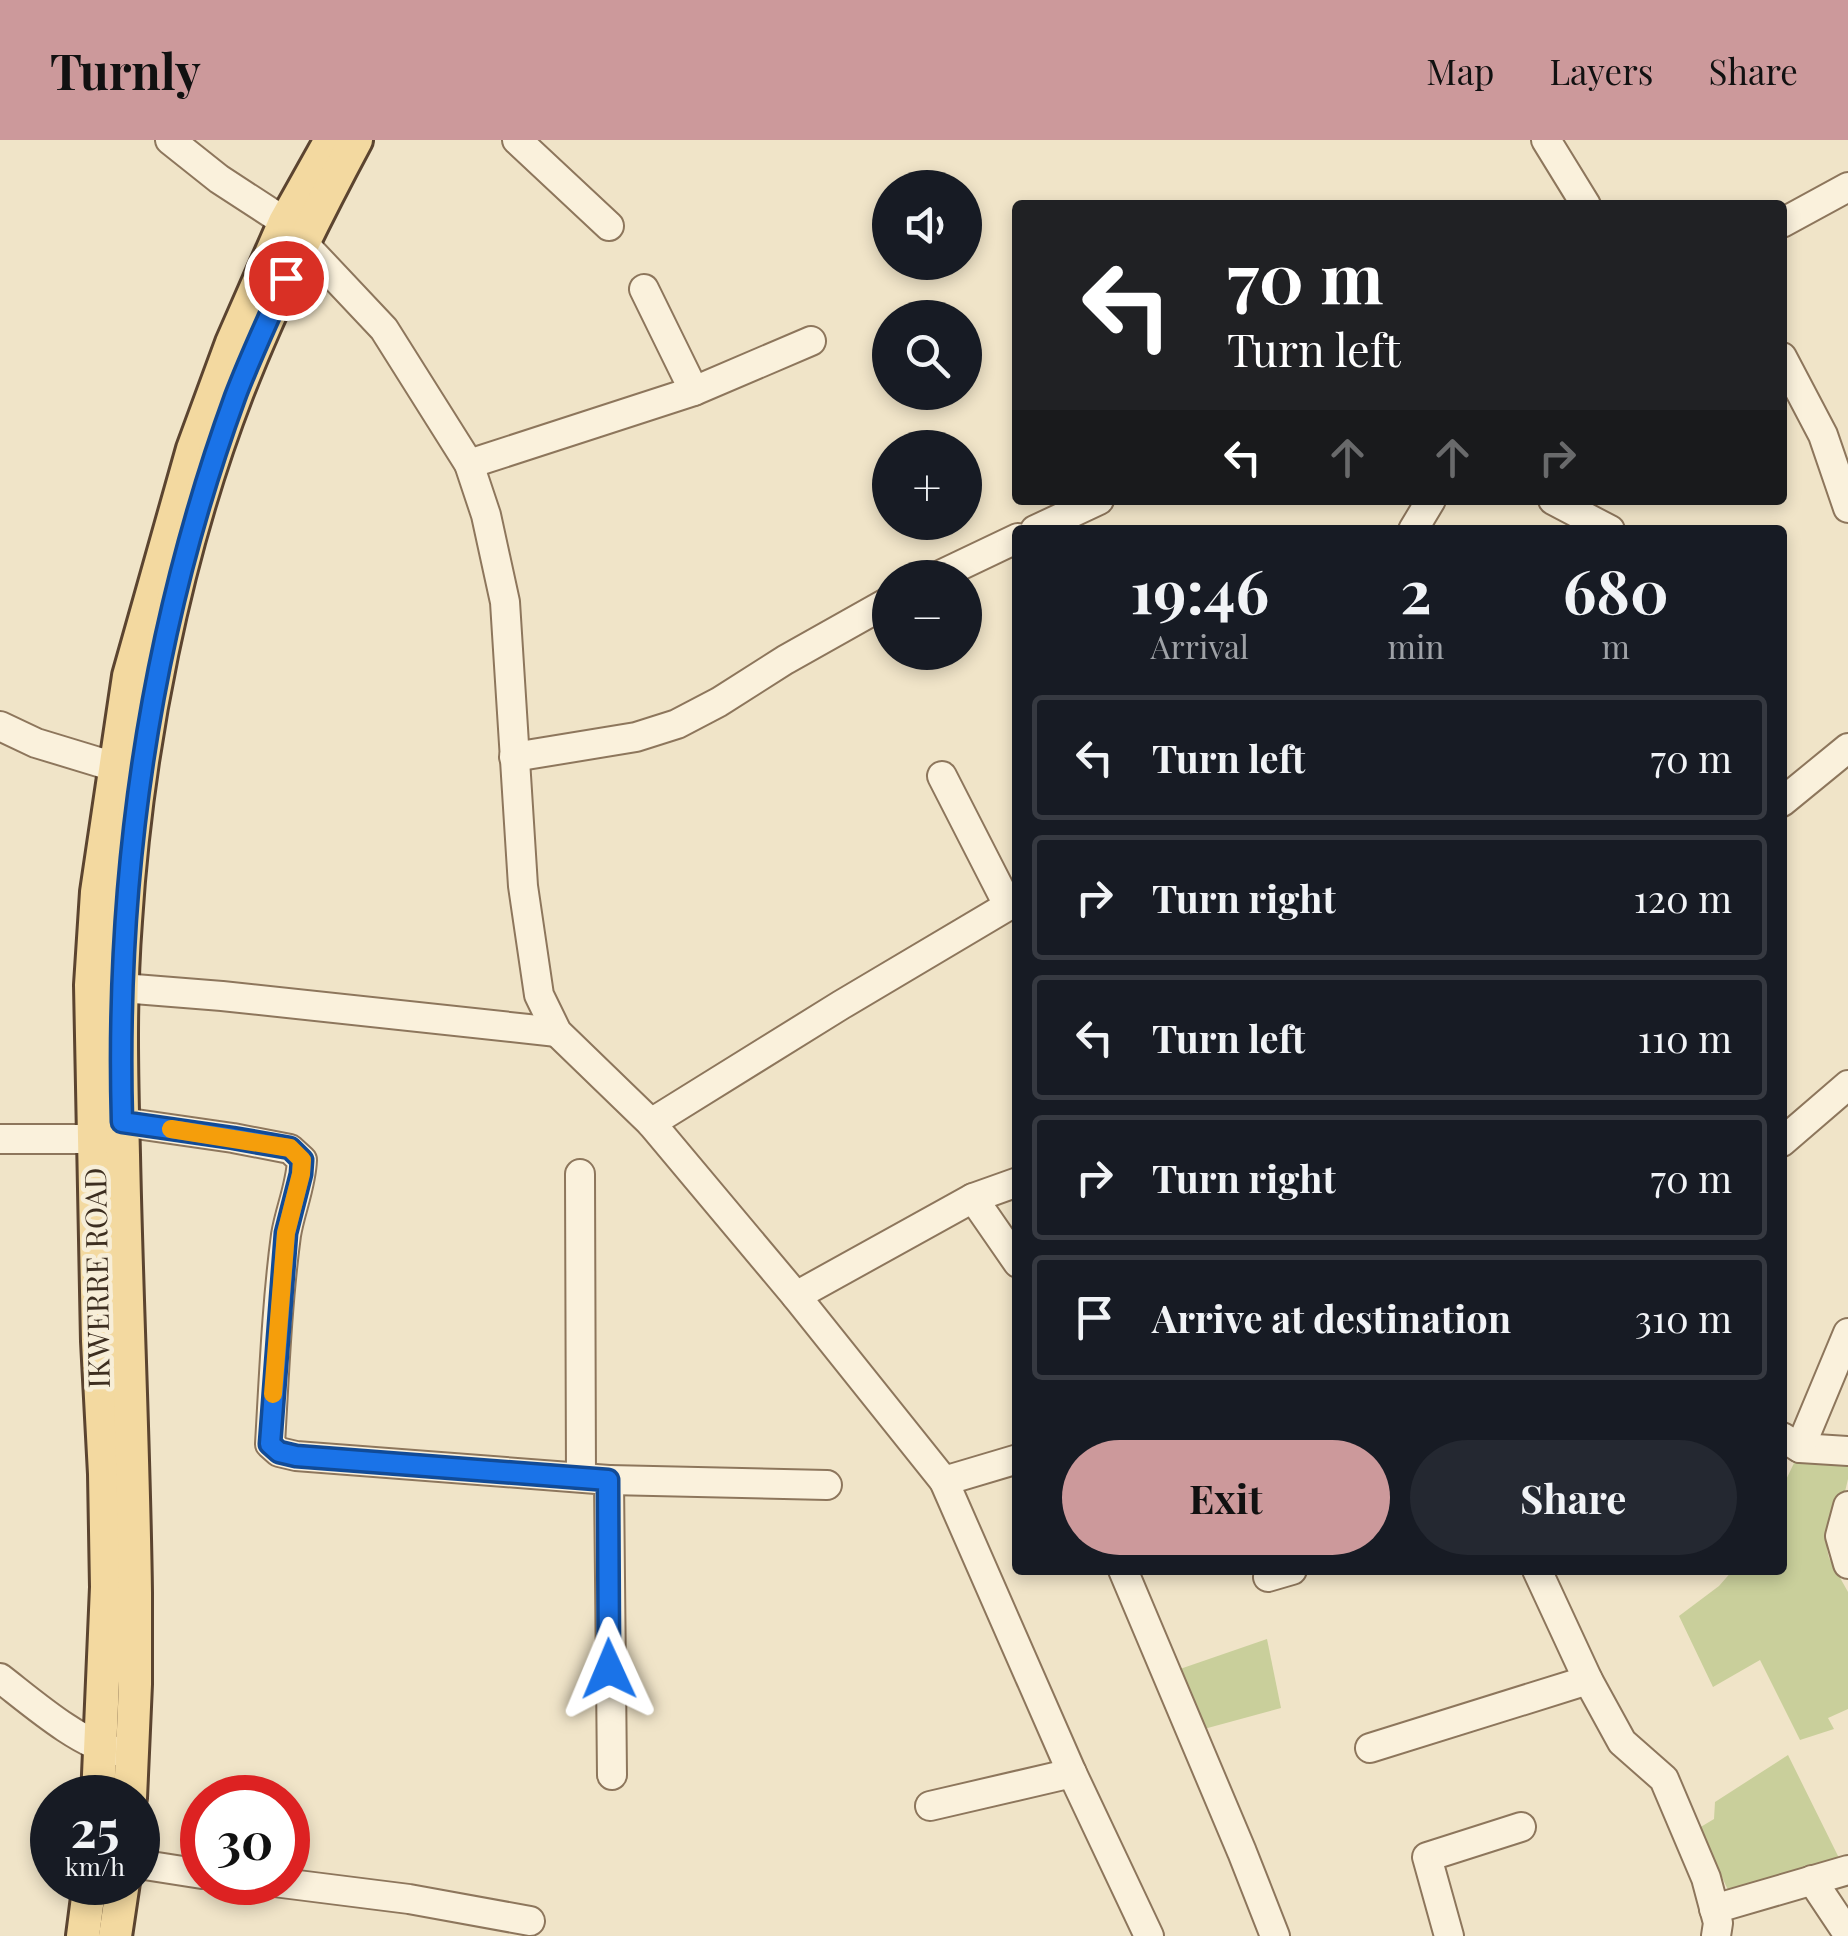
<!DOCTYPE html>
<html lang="en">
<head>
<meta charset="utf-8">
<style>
  :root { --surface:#171b24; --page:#242831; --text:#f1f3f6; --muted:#9ea1a6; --line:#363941; --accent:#cc999b }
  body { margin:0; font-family:"Playfair Display",serif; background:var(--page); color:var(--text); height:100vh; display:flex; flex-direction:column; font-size:38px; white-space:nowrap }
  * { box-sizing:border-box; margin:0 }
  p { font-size:32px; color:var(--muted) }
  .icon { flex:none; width:55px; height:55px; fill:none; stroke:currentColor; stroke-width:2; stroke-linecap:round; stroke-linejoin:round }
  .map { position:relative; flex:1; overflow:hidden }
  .panel { position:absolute; left:1012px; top:385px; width:775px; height:1050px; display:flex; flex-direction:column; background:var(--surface); border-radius:10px; box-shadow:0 5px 15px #0003 }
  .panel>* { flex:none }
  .hud { position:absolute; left:1012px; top:60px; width:775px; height:305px; border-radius:10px; box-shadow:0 5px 15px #0003; background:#202124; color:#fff; overflow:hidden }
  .fabs { position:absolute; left:872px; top:30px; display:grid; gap:20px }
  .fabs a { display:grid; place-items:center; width:110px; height:110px; border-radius:50%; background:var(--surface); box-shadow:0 5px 15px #0003; font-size:50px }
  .speed { position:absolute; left:30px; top:1635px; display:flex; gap:20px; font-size:50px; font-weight:700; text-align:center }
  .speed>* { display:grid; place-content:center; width:130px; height:130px; border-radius:50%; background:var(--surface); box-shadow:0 5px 15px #0003; line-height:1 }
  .speed small { font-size:25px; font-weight:400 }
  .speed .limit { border:15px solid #d22; background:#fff; color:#111 }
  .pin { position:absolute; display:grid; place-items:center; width:85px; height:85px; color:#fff; margin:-42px; border:5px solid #fff; border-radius:50%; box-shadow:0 2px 10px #0007 }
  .me { position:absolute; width:110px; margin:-55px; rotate:359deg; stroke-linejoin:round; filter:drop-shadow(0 0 8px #0008) }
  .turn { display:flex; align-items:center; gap:35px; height:210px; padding:0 50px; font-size:45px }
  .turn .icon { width:130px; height:130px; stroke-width:2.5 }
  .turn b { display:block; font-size:70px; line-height:85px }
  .lanes { display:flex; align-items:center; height:95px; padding:0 50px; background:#0003; justify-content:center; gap:50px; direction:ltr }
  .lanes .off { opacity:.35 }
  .eta { display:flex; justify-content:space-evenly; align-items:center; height:170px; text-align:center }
  .eta b { font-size:60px; font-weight:700; line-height:70px }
  .action { display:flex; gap:20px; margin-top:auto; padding:20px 50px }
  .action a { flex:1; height:115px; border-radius:60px; background:var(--accent); color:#111; font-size:40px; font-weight:700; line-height:115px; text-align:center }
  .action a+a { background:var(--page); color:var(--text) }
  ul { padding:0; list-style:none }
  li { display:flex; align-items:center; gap:30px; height:125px; margin:0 20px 15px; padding:0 30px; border:5px solid var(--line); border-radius:10px }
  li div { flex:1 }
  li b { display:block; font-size:38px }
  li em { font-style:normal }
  header { display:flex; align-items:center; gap:60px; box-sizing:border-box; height:140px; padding:0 50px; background:var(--accent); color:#111 }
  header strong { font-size:48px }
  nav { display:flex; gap:55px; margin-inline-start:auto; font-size:35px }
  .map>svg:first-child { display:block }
  .green { fill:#c9cf9b }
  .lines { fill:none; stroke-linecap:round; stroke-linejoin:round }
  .minor-casing { stroke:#8d765c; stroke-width:32 }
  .major-casing { stroke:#5b4430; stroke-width:38 }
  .minor { stroke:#faf1dc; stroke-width:28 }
  .major { stroke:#f3d9a0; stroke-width:32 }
  .route-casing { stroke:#114b97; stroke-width:25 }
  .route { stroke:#1a73e8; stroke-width:18 }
  .slow { stroke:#f59e0b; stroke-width:18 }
  .labels { text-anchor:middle; stroke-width:9; stroke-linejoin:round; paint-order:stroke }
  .street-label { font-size:30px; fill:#3d2e20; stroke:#f7eed8 }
</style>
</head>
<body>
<header>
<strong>Turnly</strong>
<nav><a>Map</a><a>Layers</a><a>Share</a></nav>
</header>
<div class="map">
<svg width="1848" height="1796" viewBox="0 0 1848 1796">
  <rect width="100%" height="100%" fill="#f0e4c8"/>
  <!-- green -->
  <g class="green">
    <polygon points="1795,1321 1848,1322 1848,1339 1844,1356 1828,1398 1827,1409 1829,1418 1848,1452 1848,1569 1828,1578 1834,1589 1800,1600 1760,1520 1713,1547 1679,1476 1719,1446 1733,1430 1782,1430 1783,1346"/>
    <polygon points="1267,1499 1281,1568 1204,1589 1180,1529"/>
    <polygon points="1788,1615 1839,1718 1728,1750 1699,1688 1714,1679 1715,1662"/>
  </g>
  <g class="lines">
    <!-- minor casing -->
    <g class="minor-casing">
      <g id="minor">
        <polyline points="170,0 219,39 285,82"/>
        <polyline points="517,0 609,86"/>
        <polyline points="1546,0 1586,65"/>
        <polyline points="1782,83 1848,47"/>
        <polyline points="302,102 384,189 469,324 486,375 505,462 523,746 539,855 557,892 651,983 796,1156 944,1341 1072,1633 1149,1796"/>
        <polyline points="644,149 694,251"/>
        <polyline points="1782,217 1823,295 1848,368"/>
        <polyline points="469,324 694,251 811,201"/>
        <polyline points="1553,360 1610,390"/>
        <polyline points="1035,390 1099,360"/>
        <polyline points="1413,390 1431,360"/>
        <polyline points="934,438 1018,398"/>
        <polyline points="0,586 36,603 115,627"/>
        <polyline points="514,617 636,597 677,584 719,562 785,520 890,461"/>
        <polyline points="942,636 1008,765"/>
        <polyline points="1782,662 1848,608"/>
        <polyline points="122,848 222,856 557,892"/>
        <path d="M122,982l111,16 57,11 12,11c-1,26 -12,50 -16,75 -9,67 -12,141 -16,209l9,8 17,4 313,24 3,295"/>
        <polyline points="651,983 841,865 1018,760"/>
        <polyline points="0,999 95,999"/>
        <polyline points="1782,1002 1848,945"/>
        <polyline points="580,1034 581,1337"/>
        <polyline points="973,1058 1018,1123"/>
        <polyline points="796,1156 973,1058 1018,1042"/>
        <polyline points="1782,1297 1800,1308 1848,1311"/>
        <polyline points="1800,1308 1848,1193"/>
        <polyline points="609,1340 827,1345"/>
        <polyline points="944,1341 1018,1319"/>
        <polyline points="1848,1366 1840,1396 1848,1424"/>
        <polyline points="1123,1430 1242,1712 1275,1796"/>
        <polyline points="1537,1430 1588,1540 1622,1602 1664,1639 1706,1738 1718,1783 1716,1796"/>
        <polyline points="1268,1437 1292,1430"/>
        <path d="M0,1538c30,23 80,67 116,73"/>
        <polyline points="1370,1608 1588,1540"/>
        <polyline points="930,1666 1072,1633"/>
        <polyline points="138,1724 202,1734"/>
        <polyline points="1812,1740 1848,1794"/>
        <polyline points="274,1742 409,1759 530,1781"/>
        <polyline points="1714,1769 1848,1730"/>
        <polyline points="1449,1796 1427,1717 1521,1687"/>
      </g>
    </g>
    <!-- major casing -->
    <g class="major-casing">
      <g id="major">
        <polyline points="98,1658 107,1447 105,1334 98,1201 91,845 97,752 129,536 193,309 232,203 285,82 331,0"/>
        <path d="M130,1658l5,-114v-92c-2,-146 -9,-291 -12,-437 -2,-78 -4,-156 2,-234 11,-174 49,-366 112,-529 34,-87 75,-170 119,-252"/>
        <polyline points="83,1796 90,1742"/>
        <polyline points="115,1796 123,1742"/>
      </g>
    </g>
    <!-- minor -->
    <use href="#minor" class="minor"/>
    <!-- major -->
    <use href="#major" class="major"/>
  </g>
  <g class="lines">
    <!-- route casing -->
    <g class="route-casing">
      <path id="route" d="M286,138c-17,40 -36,79 -51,119 -85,234 -120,477 -113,725l111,16 57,10 12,12 -1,14 -15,59 -16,211 9,8 17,4 312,24 1,189"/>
    </g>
    <!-- route -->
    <use href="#route" class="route"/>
    <!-- slow -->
    <polyline class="slow" points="171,989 290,1008 302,1020 301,1034 286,1093 273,1254"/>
  </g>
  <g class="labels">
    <!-- street labels -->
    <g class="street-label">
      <text transform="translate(98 1138) rotate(-91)" y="10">IKWERRE ROAD</text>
    </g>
  </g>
</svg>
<div class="fabs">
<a><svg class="icon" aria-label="sound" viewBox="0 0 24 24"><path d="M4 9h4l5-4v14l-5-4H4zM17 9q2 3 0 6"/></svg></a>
<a><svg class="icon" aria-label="search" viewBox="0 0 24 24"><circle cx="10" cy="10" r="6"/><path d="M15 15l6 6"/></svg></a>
<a>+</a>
<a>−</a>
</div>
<div class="speed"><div>25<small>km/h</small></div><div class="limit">30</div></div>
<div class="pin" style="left:286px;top:138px;background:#d93025"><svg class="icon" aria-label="arrive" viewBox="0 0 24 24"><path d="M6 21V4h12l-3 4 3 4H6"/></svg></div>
<svg class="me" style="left:609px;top:1529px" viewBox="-20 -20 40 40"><path d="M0-17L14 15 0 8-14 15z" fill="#1a73e8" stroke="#fff" stroke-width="4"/></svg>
<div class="hud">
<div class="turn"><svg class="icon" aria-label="left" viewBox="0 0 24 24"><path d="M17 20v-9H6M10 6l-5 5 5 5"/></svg><div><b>70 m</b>Turn left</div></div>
<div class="lanes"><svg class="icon" aria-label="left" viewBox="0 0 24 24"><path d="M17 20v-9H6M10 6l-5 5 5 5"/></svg><svg class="icon off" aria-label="ahead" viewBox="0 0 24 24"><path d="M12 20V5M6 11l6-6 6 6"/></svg><svg class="icon off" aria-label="ahead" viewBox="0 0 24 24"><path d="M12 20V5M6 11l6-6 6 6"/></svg><svg class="icon off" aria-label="right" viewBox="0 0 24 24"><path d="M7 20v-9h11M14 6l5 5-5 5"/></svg></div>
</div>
<section class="panel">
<div class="eta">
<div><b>19:46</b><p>Arrival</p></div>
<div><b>2</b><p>min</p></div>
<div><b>680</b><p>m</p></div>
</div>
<ul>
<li><svg class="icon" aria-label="left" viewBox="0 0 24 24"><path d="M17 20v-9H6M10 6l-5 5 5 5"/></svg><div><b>Turn left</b></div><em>70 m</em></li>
<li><svg class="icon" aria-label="right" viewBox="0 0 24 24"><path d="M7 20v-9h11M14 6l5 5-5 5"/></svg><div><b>Turn right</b></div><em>120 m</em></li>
<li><svg class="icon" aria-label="left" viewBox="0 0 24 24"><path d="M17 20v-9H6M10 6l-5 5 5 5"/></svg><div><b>Turn left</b></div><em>110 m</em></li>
<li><svg class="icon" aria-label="right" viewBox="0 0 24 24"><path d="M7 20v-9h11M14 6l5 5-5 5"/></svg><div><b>Turn right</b></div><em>70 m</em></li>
<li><svg class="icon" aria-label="arrive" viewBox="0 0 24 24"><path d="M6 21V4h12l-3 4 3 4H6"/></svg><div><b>Arrive at destination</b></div><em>310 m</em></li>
</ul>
<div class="action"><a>Exit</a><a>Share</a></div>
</section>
</div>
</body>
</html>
